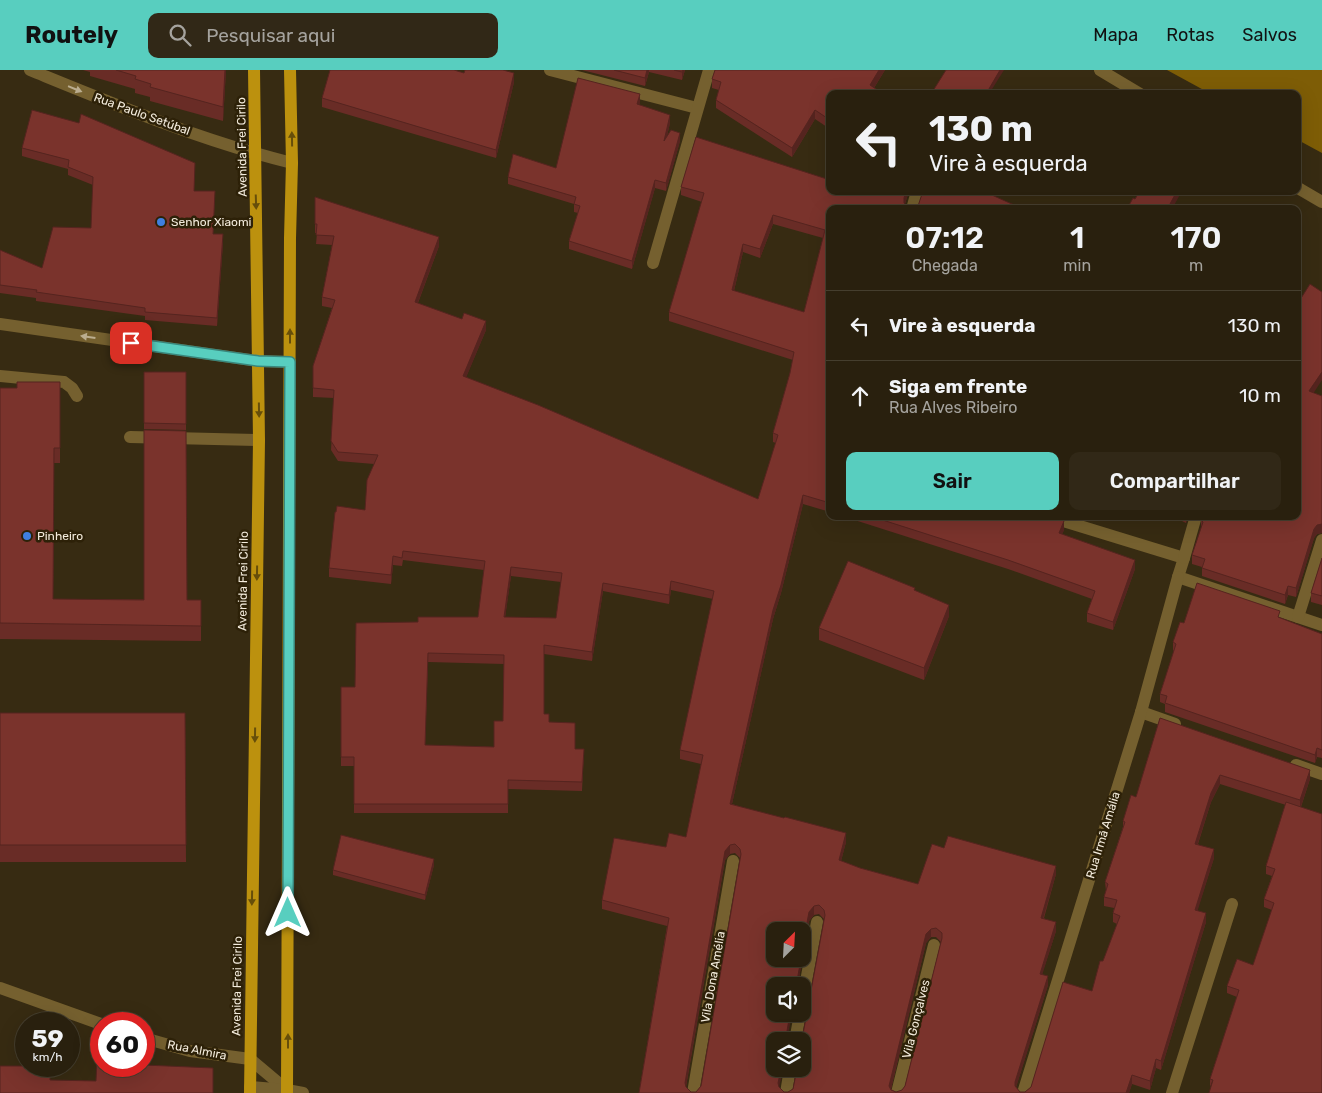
<!DOCTYPE html>
<html lang="pt">
<head>
<meta charset="utf-8">
<style>
  :root { --surface:#29200e; --page:#312817; --text:#f1f3f6; --muted:#a5a39e; --line:#453e2e; --accent:#58cebf }
  body { margin:0; font-family:Rubik,sans-serif; background:var(--page); color:var(--text); height:100vh; display:flex; flex-direction:column; font-size:19px; white-space:nowrap }
  * { box-sizing:border-box; margin:0 }
  p { font-size:16px; color:var(--muted) }
  .icon { flex:none; width:28px; height:28px; fill:none; stroke:currentColor; stroke-width:2; stroke-linecap:round; stroke-linejoin:round }
  .map { position:relative; flex:1; overflow:hidden }
  .sheet { position:absolute; left:826px; top:135px; width:475px; height:315px; display:flex; flex-direction:column; background:var(--surface); border-radius:10px; box-shadow:0 5px 20px #0002,0 0 0 1px var(--line) }
  .sheet>* { flex:none }
  .top-card { position:absolute; left:826px; top:20px; width:475px; height:105px; border-radius:10px; box-shadow:0 5px 20px #0002,0 0 0 1px var(--line); background:#29200e; color:var(--text); overflow:hidden }
  .needle { width:32px; rotate:24deg }
  .tools { position:absolute; left:766px; top:852px; display:grid; gap:10px }
  .tools a { display:grid; place-items:center; width:45px; height:45px; border-radius:10px; background:var(--surface); box-shadow:0 5px 20px #0002,0 0 0 1px var(--line); font-size:25px }
  .speed { position:absolute; left:15px; top:942px; display:flex; gap:10px; font-size:25px; font-weight:700; text-align:center }
  .speed>* { display:grid; place-content:center; width:65px; height:65px; border-radius:50%; background:var(--surface); box-shadow:0 5px 20px #0002,0 0 0 1px var(--line); line-height:1 }
  .speed small { font-size:12px; font-weight:400 }
  .speed .limit { border:8px solid #d22; background:#fff; color:#111 }
  .pin { position:absolute; display:grid; place-items:center; width:42px; height:42px; color:#fff; margin:-21px; border-radius:10px; box-shadow:0 2px 8px #0006 }
  .me { position:absolute; width:55px; margin:-28px; rotate:0deg; stroke-linejoin:round; filter:drop-shadow(0 0 4px #0008) }
  .turn { display:flex; align-items:center; gap:18px; height:105px; padding:0 20px; font-size:22px }
  .turn .icon { width:65px; height:65px; stroke-width:2.5 }
  .turn b { display:block; font-size:35px; line-height:42px }
  .eta { display:flex; justify-content:space-evenly; align-items:center; height:85px; text-align:center }
  .eta b { font-size:30px; font-weight:600; line-height:35px }
  .button { display:flex; gap:10px; margin-top:auto; padding:10px 20px }
  .button a { flex:1; height:58px; border-radius:10px; background:var(--accent); color:#111; font-size:20px; font-weight:600; line-height:58px; text-align:center }
  .button a+a { background:var(--page); color:var(--text) }
  ul { padding:0; list-style:none }
  li { display:flex; align-items:center; gap:15px; height:70px; padding:0 20px; border-top:1px solid var(--line) }
  li div { flex:1 }
  li b { display:block; font-size:19px }
  li em { font-style:normal }
  header { display:flex; align-items:center; gap:30px; box-sizing:border-box; height:70px; padding:0 25px; background:var(--accent); color:#111 }
  header strong { font-size:24px }
  nav { display:flex; gap:28px; margin-inline-start:auto; font-size:18px }
  .search { width:350px; height:45px; background:var(--page); display:flex; align-items:center; gap:12px; box-sizing:border-box; padding:0 18px; border-radius:10px; color:var(--muted); font-size:19px }
  .map>svg:first-child { display:block }
  .forest { fill:#7e5d06 }
  .lines { fill:none; stroke-linecap:round; stroke-linejoin:round }
  .minor { stroke:#75602f; stroke-width:12 }
  .major { stroke:#bc910e; stroke-width:12 }
  .wall { fill:#692c26; fill-rule:evenodd }
  .shaded-wall { fill:#55241f }
  .building { fill:#7a332c; stroke:#55241f; fill-rule:evenodd }
  .oneway { fill:#bbad8f }
  .oneway2 { fill:#664e0a }
  .route-casing { stroke:#39867c; stroke-width:12 }
  .route { stroke:#58cebf; stroke-width:9 }
  .shop-dot { fill:#3f7fe0; stroke:#2d2108; stroke-width:2 }
  .labels { text-anchor:middle; stroke-width:5; stroke-linejoin:round; paint-order:stroke }
  .street-label { font-size:12px; fill:#f4ecdd; stroke:#2d2108 }
  .poi-label { font-size:12px; fill:#f4ecdd; stroke:#2d2108; text-anchor:start }
</style>
</head>
<body>
<header>
<strong>Routely</strong>
<div class="search"><svg class="icon" aria-label="search" viewBox="0 0 24 24"><circle cx="10" cy="10" r="6"/><path d="M15 15l6 6"/></svg>Pesquisar aqui</div>
<nav><a>Mapa</a><a>Rotas</a><a>Salvos</a></nav>
</header>
<div class="map">
<svg width="1322" height="1023" viewBox="0 0 1322 1023">
  <rect width="100%" height="100%" fill="#372b12"/>
  <!-- forest -->
  <polygon class="forest" points="1167,0 1322,0 1322,83 1298,70 1298,24 1211,24"/>
  <g class="lines">
    <!-- minor -->
    <g class="minor">
      <path d="M30,0c86,35 172,71 262,93"/>
      <polyline points="550,0 697,38"/>
      <polyline points="1100,0 1140,24"/>
      <polyline points="1298,118 1322,132"/>
      <polyline points="912,139 917,121"/>
      <polyline points="653,193 709,0"/>
      <polyline points="0,254 258,291 290,292"/>
      <polyline points="0,306 64,312 72,318 77,326"/>
      <polyline points="130,367 259,370"/>
      <polyline points="1047,446 1184,488 1178,507 1322,555"/>
      <polyline points="1184,488 1196,446"/>
      <polyline points="1298,547 1322,470"/>
      <polyline points="1141,642 1175,654"/>
      <polyline points="1296,695 1322,704"/>
      <polyline points="0,918 101,954"/>
      <polyline points="802,933 817,852"/>
      <polyline points="144,968 190,981 250,989 287,1020"/>
      <polyline points="795,971 800,944"/>
      <polyline points="250,1017 287,1020 303,1023"/>
      <polyline points="693,1023 733,791"/>
      <polyline points="786,1023 790,999"/>
      <polyline points="897,1023 934,875"/>
      <polyline points="1023,1023 1141,642 1178,507"/>
      <polyline points="1172,1023 1232,834"/>
    </g>
    <!-- major -->
    <g class="major">
      <polyline points="250,1023 259,370 254,0"/>
      <polyline points="287,1023 290,168 292,93 290,0"/>
    </g>
  </g>
  <!-- wall -->
  <g class="wall">
    <polygon points="83,0 226,0 223,51 150,31 150,27 135,23 135,19 90,6 90,2"/>
    <polygon points="582,0 685,0 682,10 649,2 645,16"/>
    <polygon points="715,0 885,0 874,18 830,24 830,59 815,49 792,87 716,38 716,30 719,20 712,18 712,9"/>
    <polygon points="464,3 514,12 496,88 322,37 322,28"/>
    <polygon points="640,32 639,35 670,53 667,66 680,71 666,121 655,118 632,199 569,179 569,171 578,143 574,142 574,134 508,114 508,107 556,98"/>
    <polygon points="22,78 194,121 213,164 223,173 217,256 145,250 145,246 36,231 36,228 0,223 0,180 42,198 91,158 93,115 68,105 68,99 22,86"/>
    <path d="M681,117l149,4h79l-4,13 4,4 114,1h-193v303l-27,-8 -22,89 -8,26 -41,185 114,38 -5,19 19,7 58,16 26,-36 112,26 -12,44 12,13 -14,43 6,11 -32,102 4,5h5l6,-5 61,-96 25,-67 -4,-2v-9l1,-5 -10,-2v-9l2,-6 -1,-9 18,-55v-6l13,-24 24,-79 150,61 -9,28 21,7 -112,273v-8l27,-82 -10,-4v-7l26,-21 19,-55 -8,-3v-8l8,-23 -6,-2v-8l20,-61 -66,-21 -9,18 -13,42 16,14 -17,53 9,11 -45,148 -5,-2 -6,22 -18,-6 -3,9h-490l28,-167 -65,-17v-9l64,-53 20,-10 15,-73 -21,-5v-9l33,-151 -42,-9 -2,14 -66,-13 -11,70 -48,-7v60l5,8 26,27h9l-2,42 -74,-2v24h-154v-47h-13v-79h14l63,-65 60,-5 6,-47 -81,-10 -1,6 -9,-1 -2,19 -62,-7v-9l36,-58 9,-46 -36,-3 -7,-11 3,-52 -21,-1v-31l19,-58 -10,-2v-9l10,-52 -16,-1 1,-11h-2v-36l124,49 -21,57 68,27 -20,47 292,122 18,-56 -3,-1v-9l17,-60 3,-13 -124,-39v-9l33,-110 -21,-7zM773,154l50,14 -19,74 -70,-21 9,-39 17,6zM511,506l50,6 -5,36 -51,-1zM428,592l76,2 -1,57 -9,26 -69,-2zM735,783l5,5 -39,228 -5,6h-5l-5,-5 39,-227 5,-6zM819,844l5,5 -14,77 -3,5v11l-4,22 -5,6h-4l-5,-2 -1,-4 -13,-48h23l4,-27h-27l27,-28v27l7,-37 5,-6zM931,867h5l5,5 -36,144 -3,4 -6,2 -5,-3 35,-146zM775,971h27l-9,48 -5,3h-4l-5,-4z"/>
    <polygon points="144,302 186,302 186,360 144,359"/>
    <polygon points="60,312 60,393 54,393 53,529 201,530 201,571 0,569 0,318 17,318"/>
    <polygon points="1314,323 1322,326 1322,463 1317,464 1314,468 1296,527 1288,525 1285,534 1202,506 1202,497 1192,494 1192,485 1201,459 1201,450"/>
    <polygon points="842,446 1049,446 1064,460 1062,464 1135,499 1113,560 1087,552 1087,543 1092,529 1008,499"/>
    <polygon points="1172,446 1188,446 1186,453"/>
    <polygon points="1322,488 1322,535 1311,532 1311,523"/>
    <polygon points="915,521 949,546 924,610 819,570 819,558"/>
    <polygon points="1280,548 1322,564 1322,688 1317,687 1315,693 1165,642 1165,634 1160,632 1160,624 1174,581 1173,580 1173,572 1184,553"/>
    <polygon points="0,643 185,643 186,792 0,792"/>
    <polygon points="434,795 425,830 333,805 333,800"/>
  </g>
  <!-- shaded-wall -->
  <g class="shaded-wall">
    <polygon points="225,0 226,0 223,51 223,37"/>
    <polygon points="647,0 649,0 649,2 645,16 645,8"/>
    <polygon points="683,0 685,0 682,10 682,2"/>
    <polygon points="879,0 885,0 870,24 870,15"/>
    <polygon points="1000,0 1004,0 989,24 986,24"/>
    <polygon points="514,3 514,12 496,88 496,80"/>
    <polygon points="640,24 640,32 637,42 637,34"/>
    <polygon points="815,40 815,49 792,87 792,78"/>
    <polygon points="670,45 670,53 664,79 664,71"/>
    <polygon points="680,63 680,71 666,121 666,113"/>
    <polygon points="655,110 655,118 632,199 632,191"/>
    <polygon points="906,121 909,121 904,137 904,128"/>
    <polygon points="1177,121 1182,121 1172,139 1170,134"/>
    <polygon points="773,145 773,154 760,188 760,179"/>
    <polygon points="223,164 223,173 217,256 217,248"/>
    <polygon points="439,167 439,176 415,240 415,232"/>
    <polygon points="743,174 743,182 732,229 732,220"/>
    <polygon points="486,251 486,260 463,315 463,306"/>
    <polygon points="1322,302 1322,310 1309,330 1309,321"/>
    <polygon points="803,425 803,434 781,523 773,549 730,743 730,734 773,540"/>
    <polygon points="1064,451 1064,460 1059,472 1059,463"/>
    <polygon points="1322,454 1322,463 1317,464 1314,468 1296,527 1296,518 1314,459 1317,455"/>
    <polygon points="393,486 393,495 391,514 391,505"/>
    <polygon points="1135,490 1135,499 1113,560 1113,552"/>
    <polygon points="511,497 511,506 504,556 504,547"/>
    <polygon points="671,511 671,520 669,534 669,525"/>
    <polygon points="603,513 603,521 592,591 592,582"/>
    <polygon points="1288,516 1288,525 1285,534 1285,525"/>
    <polygon points="949,535 949,546 924,610 924,598"/>
    <polygon points="1317,678 1317,687 1315,693 1315,685"/>
    <polygon points="1310,700 1310,709 1300,739 1300,730"/>
    <polygon points="1220,705 1220,714 1211,732 1195,782 1195,774 1211,723"/>
    <polygon points="846,763 846,772 839,799 839,790"/>
    <polygon points="730,775 730,784 725,790 685,1022 685,1013 725,781"/>
    <polygon points="1214,779 1214,788 1195,849 1195,840"/>
    <polygon points="434,789 434,795 425,830 425,825"/>
    <polygon points="1056,796 1056,804 1041,856 1041,848"/>
    <polygon points="814,836 814,845 809,851 802,888 802,879 809,842"/>
    <polygon points="1206,843 1206,852 1161,1000 1161,991"/>
    <polygon points="1056,852 1056,861 1040,912 1040,904"/>
    <polygon points="931,859 931,867 926,873 890,1023 889,1016 926,864"/>
    <polygon points="801,889 802,889 798,916 796,916"/>
    <polygon points="1048,906 1048,915 1015,1021 1015,1012"/>
    <polygon points="790,944 792,944 787,970 787,961"/>
    <polygon points="1156,989 1156,998 1150,1020 1150,1011"/>
    <polygon points="781,999 783,999 778,1022 778,1013"/>
    <polygon points="1132,1005 1132,1014 1129,1023 1126,1023"/>
  </g>
  <!-- building -->
  <g class="building">
    <polygon points="116,0 225,0 223,37 150,17 151,14 135,9 136,6"/>
    <polygon points="330,0 454,0 464,3 465,0 503,0 514,3 496,80 322,28"/>
    <polygon points="614,0 647,0 645,8"/>
    <polygon points="674,0 683,0 682,2"/>
    <polygon points="715,0 879,0 870,15 882,23 830,24 830,50 815,40 792,78 716,30 721,12 712,9"/>
    <polygon points="946,0 1000,0 986,24 931,24"/>
    <polygon points="578,8 640,24 637,34 670,45 664,71 671,60 680,63 666,113 655,110 632,191 569,171 580,136 574,134 576,127 508,107 513,84 556,98"/>
    <polygon points="32,40 79,53 81,44 195,93 194,121 215,121 213,164 223,164 217,248 145,242 145,238 36,222 37,220 0,215 0,180 42,198 53,157 91,158 93,107 68,97 69,90 22,78"/>
    <path d="M696,67l134,43v11h76l-2,7v5l5,5h5l4,-2 5,-15h60l40,18h-193v294l-27,-8 -22,90 -8,25 -43,194 54,14 1,-1 61,16 -7,27 21,8 58,16 14,-40 12,4 4,-12 108,30 -15,52 15,4 -16,52 8,2 -33,106v4l5,6h5l6,-5 32,-105 29,9 8,-30h3l17,-45 -7,-3 4,-13 -13,-3 4,-13 -3,-2 20,-60 -2,-1 8,-26 5,2 24,-79 150,52 -10,30 -80,-25 -9,18 -16,51 19,5 -19,61 11,3 -45,148 -5,-2 -6,22 -18,-6 -6,18h-487l30,-175 -67,-18 12,-62 52,9 3,-14 17,4 17,-82 -23,-5 34,-159 -43,-10 -2,14 -66,-12 -11,69 -48,-7v69h5v8l26,1v26h9l-2,33 -74,-2v24h-154v-47h-13v-70h14l1,-64 62,-1v-5h60l7,-56 -82,-10 -1,7 -9,-2 -2,19 -62,-7 6,-56h1l1,-6 28,4 2,-30 11,-25 -40,-3 -7,-11 3,-51 -21,-2v-22l22,-66 -13,-3 12,-61 -18,-1 1,-11h-2v-27l124,40 -24,65 47,17 2,-6 22,8 -23,55 75,29 220,94 20,-64 -5,-2 17,-60 4,-21 -125,-40 35,-119 -23,-6zM773,145l52,15 -21,82 -72,-22 11,-46 17,5zM511,497l51,6 -6,45 -52,-1zM428,583l76,2 -1,66h-9v26l-69,-2zM735,774l5,5 1,5 -40,232 -5,6h-5l-5,-5 -1,-4 40,-232 5,-6zM819,835l5,5 1,5 -15,81 -3,5 1,6 -5,27 -5,6h-4l-5,-2 -2,-7 3,-17h-15v-28h21l5,-27h-26v-28h27v18l7,-37 5,-6zM936,858l6,5v5l-37,148 -3,4 -6,2 -5,-2 -2,-4 37,-152 5,-5zM775,971h27v28h-5l-4,20 -5,3h-4l-5,-5 -1,-4 3,-14h-6z"/>
    <polygon points="1140,121 1177,121 1170,134 1179,139 1127,139 1133,128 1135,129"/>
    <polygon points="1310,214 1322,222 1322,302 1309,321 1322,326 1322,454 1317,455 1314,459 1296,518 1288,516 1285,525 1202,498 1205,489 1192,485 1203,452 1201,450 1202,446 1298,446 1298,233"/>
    <polygon points="144,302 186,302 186,354 144,353"/>
    <polygon points="17,312 60,312 60,378 54,378 53,529 144,530 144,360 186,361 187,530 201,530 201,556 0,553 0,318 17,318"/>
    <polygon points="870,446 1049,446 1064,451 1059,463 1135,490 1113,552 1087,543 1095,521 1008,490"/>
    <polygon points="1322,488 1322,526 1311,523"/>
    <polygon points="848,491 915,518 914,520 949,535 924,598 819,558"/>
    <polygon points="1197,513 1280,541 1278,547 1322,564 1322,680 1317,678 1315,685 1165,633 1167,626 1160,624 1176,574 1173,572 1180,552 1184,553"/>
    <polygon points="0,643 185,643 186,775 0,775"/>
    <polygon points="1286,732 1322,744 1322,1023 1209,1023 1213,1010 1210,1009 1239,920 1227,916 1237,889 1253,895 1274,833 1264,829 1275,799 1266,796"/>
    <polygon points="341,765 434,789 425,825 333,800"/>
    <polygon points="98,966 101,967 101,996 144,996 144,995 213,998 213,1023 0,1023 0,996 50,996 50,1010 96,1011"/>
  </g>
  <!-- one-way arrows -->
  <defs><path id="oneway-solid" d="M-6-.8H1V-3.2L6.5 0L1 3.2V.8H-6Z" transform="scale(1.25)"/></defs>
  <g class="oneway">
    <use href="#oneway-solid" transform="translate(75 19) rotate(22)"/>
    <use href="#oneway-solid" transform="translate(88 267) rotate(-172)"/>
  </g>
  <g class="oneway2">
    <use href="#oneway-solid" transform="translate(292 69) rotate(-91)"/>
    <use href="#oneway-solid" transform="translate(256 132) rotate(88)"/>
    <use href="#oneway-solid" transform="translate(290 266) rotate(-90)"/>
    <use href="#oneway-solid" transform="translate(259 340) rotate(89)"/>
    <use href="#oneway-solid" transform="translate(257 503) rotate(91)"/>
    <use href="#oneway-solid" transform="translate(255 665) rotate(91)"/>
    <use href="#oneway-solid" transform="translate(252 828) rotate(91)"/>
    <use href="#oneway-solid" transform="translate(288 971) rotate(-90)"/>
  </g>
  <g class="lines">
    <!-- route casing -->
    <g class="route-casing">
      <polyline id="route" points="131,273 258,291 290,292 288,843"/>
    </g>
    <!-- route -->
    <use href="#route" class="route"/>
  </g>
  <!-- markers -->
  <g class="shop-dot">
    <circle cx="161" cy="152" r="5"/>
    <circle cx="27" cy="466" r="5"/>
  </g>
  <g class="labels">
    <!-- street labels -->
    <g class="street-label">
      <text transform="translate(142 44) rotate(20)" y="4">Rua Paulo Setúbal</text>
      <text transform="translate(242 77) rotate(-91)" y="4">Avenida Frei Cirilo</text>
      <text transform="translate(243 511) rotate(-89)" y="4">Avenida Frei Cirilo</text>
      <text transform="translate(1103 765) rotate(-73)" y="4">Rua Irmã Amália</text>
      <text transform="translate(713 907) rotate(-80)" y="4">Vila Dona Amélia</text>
      <text transform="translate(237 916) rotate(-89)" y="4">Avenida Frei Cirilo</text>
      <text transform="translate(916 949) rotate(-76)" y="4">Vila Gonçalves</text>
      <text transform="translate(197 980) rotate(11)" y="4">Rua Almira</text>
    </g>
    <!-- poi labels -->
    <g class="poi-label">
      <text x="171" y="156">Senhor Xiaomi</text>
      <text x="37" y="470">Pinheiro</text>
    </g>
  </g>
</svg>
<div class="tools">
<a><svg class="needle" viewBox="-14 -14 28 28"><path d="M0-13l5 13h-10z" fill="#e53935"/><path d="M0 13l5-13h-10z" fill="#a5a39e"/></svg></a>
<a><svg class="icon" aria-label="sound" viewBox="0 0 24 24"><path d="M4 9h4l5-4v14l-5-4H4zM17 9q2 3 0 6"/></svg></a>
<a><svg class="icon" aria-label="layers" viewBox="0 0 24 24"><path d="M12 4l9 5-9 5-9-5zM3 14l9 5 9-5"/></svg></a>
</div>
<div class="speed"><div>59<small>km/h</small></div><div class="limit">60</div></div>
<div class="pin" style="left:131px;top:273px;background:#d93025"><svg class="icon" aria-label="arrive" viewBox="0 0 24 24"><path d="M6 21V4h12l-3 4 3 4H6"/></svg></div>
<svg class="me" style="left:288px;top:843px" viewBox="-20 -20 40 40"><path d="M0-17L14 15 0 8-14 15z" fill="#58cebf" stroke="#fff" stroke-width="4"/></svg>
<div class="top-card">
<div class="turn"><svg class="icon" aria-label="left" viewBox="0 0 24 24"><path d="M17 20v-9H6M10 6l-5 5 5 5"/></svg><div><b>130 m</b>Vire à esquerda</div></div>
</div>
<section class="sheet">
<div class="eta">
<div><b>07:12</b><p>Chegada</p></div>
<div><b>1</b><p>min</p></div>
<div><b>170</b><p>m</p></div>
</div>
<ul>
<li><svg class="icon" aria-label="left" viewBox="0 0 24 24"><path d="M17 20v-9H6M10 6l-5 5 5 5"/></svg><div><b>Vire à esquerda</b></div><em>130 m</em></li>
<li><svg class="icon" aria-label="ahead" viewBox="0 0 24 24"><path d="M12 20V5M6 11l6-6 6 6"/></svg><div><b>Siga em frente</b><p>Rua Alves Ribeiro</p></div><em>10 m</em></li>
</ul>
<div class="button"><a>Sair</a><a>Compartilhar</a></div>
</section>
</div>
</body>
</html>
